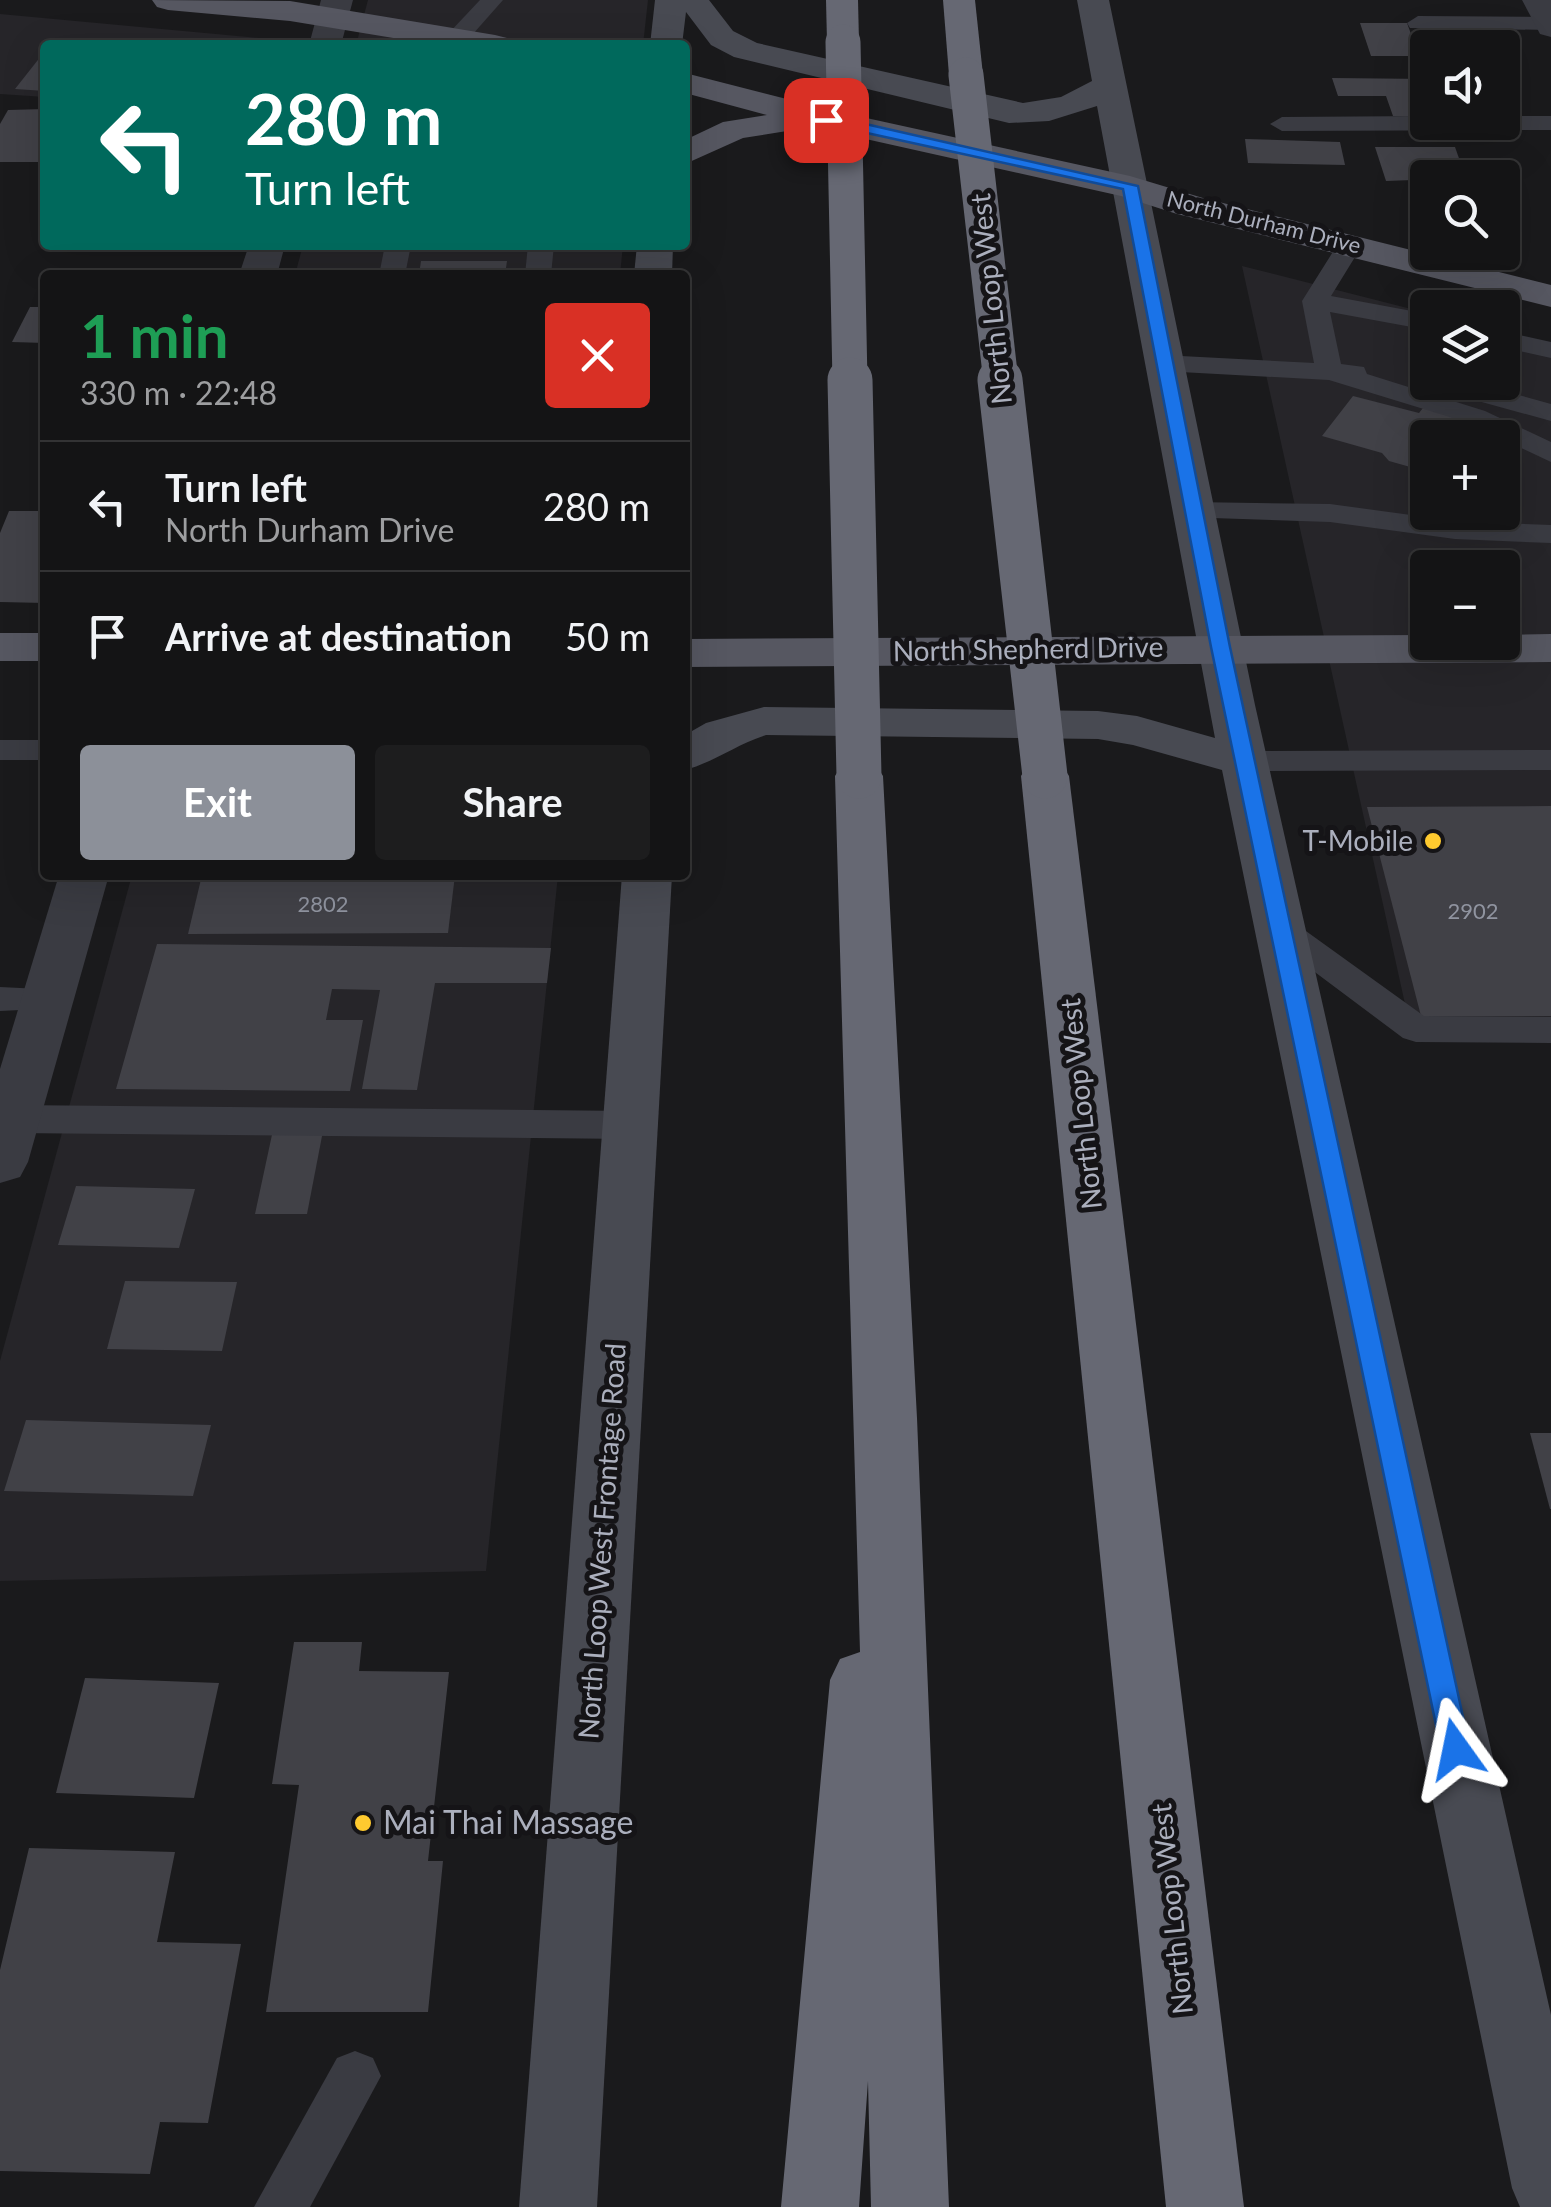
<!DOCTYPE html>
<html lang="en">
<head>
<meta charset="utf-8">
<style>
  :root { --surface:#141415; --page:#1d1d1e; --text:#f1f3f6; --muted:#9d9ea0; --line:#333334; --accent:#8c9099 }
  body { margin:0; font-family:Lato,sans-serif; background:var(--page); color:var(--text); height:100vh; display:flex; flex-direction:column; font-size:38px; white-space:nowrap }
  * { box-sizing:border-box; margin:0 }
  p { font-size:32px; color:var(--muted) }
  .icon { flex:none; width:55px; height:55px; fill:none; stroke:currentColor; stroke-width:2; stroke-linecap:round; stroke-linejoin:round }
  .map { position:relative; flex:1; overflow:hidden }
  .side { position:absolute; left:40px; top:270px; width:650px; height:610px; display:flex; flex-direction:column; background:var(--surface); border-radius:10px; box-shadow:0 10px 40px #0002,0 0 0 2px var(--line) }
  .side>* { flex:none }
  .top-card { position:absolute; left:40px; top:40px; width:650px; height:210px; border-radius:10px; box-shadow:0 10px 40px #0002,0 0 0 2px var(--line); background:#00695c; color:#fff; overflow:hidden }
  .tools { position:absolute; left:1410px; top:30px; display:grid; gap:20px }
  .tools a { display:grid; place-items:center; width:110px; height:110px; border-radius:10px; background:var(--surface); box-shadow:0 10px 40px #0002,0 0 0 2px var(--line); font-size:50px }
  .pin { position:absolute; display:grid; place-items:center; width:85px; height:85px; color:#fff; margin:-42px; border-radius:20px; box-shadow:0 5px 15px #0006 }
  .me { position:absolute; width:110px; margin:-55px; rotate:348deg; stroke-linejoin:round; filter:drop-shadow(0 0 8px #0008) }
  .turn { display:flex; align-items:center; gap:35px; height:210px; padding:0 40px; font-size:45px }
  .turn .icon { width:130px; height:130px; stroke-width:2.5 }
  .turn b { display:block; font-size:70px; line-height:85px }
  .round { display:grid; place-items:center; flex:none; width:105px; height:105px; border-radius:10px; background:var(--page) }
  .summary { display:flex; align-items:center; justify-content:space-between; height:170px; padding:0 40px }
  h1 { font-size:60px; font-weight:700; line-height:75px; color:#1e9e55 }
  .button { display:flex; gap:20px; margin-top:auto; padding:20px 40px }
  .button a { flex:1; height:115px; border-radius:10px; background:var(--accent); color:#fff; font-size:40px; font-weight:700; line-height:115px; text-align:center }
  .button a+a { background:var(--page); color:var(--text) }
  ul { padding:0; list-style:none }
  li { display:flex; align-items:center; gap:30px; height:130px; padding:0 40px; border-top:2px solid var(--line) }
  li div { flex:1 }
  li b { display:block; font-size:38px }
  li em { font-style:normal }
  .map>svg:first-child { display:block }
  .built { fill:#262529; fill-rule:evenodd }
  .building { fill:#414147 }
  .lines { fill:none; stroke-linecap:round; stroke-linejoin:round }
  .service { fill:#3a3b42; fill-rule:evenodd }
  .minor { fill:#3a3b42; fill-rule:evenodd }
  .secondary { fill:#484a52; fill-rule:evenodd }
  .primary { fill:#565761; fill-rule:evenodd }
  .motorway { fill:#666873; fill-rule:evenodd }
  .motorway-bridge-far1 { stroke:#666873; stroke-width:35 }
  .motorway-bridge { stroke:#666873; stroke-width:45 }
  .route { fill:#1a73e8; stroke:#114b97; stroke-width:2.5 }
  .poi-dot { fill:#ffca2f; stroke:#151417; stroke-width:4 }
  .labels { text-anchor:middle; stroke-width:10; stroke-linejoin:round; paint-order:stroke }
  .far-street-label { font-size:22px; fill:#abafbd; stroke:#151417 }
  .number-label { font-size:22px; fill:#9094a0 }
  .street-label { font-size:28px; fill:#abafbd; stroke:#151417 }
  .poi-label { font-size:28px; fill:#abafbd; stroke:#151417; text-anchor:end }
  .near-poi-label { font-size:32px; fill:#abafbd; stroke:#151417; text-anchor:start }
</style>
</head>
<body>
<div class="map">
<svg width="1551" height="2207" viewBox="0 0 1551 2207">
  <rect width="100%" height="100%" fill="#1a1a1c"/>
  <!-- built -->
  <g class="built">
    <polygon points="368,0 648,0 643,45 356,45"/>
    <polygon points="0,14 334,45 45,45 45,97 0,94"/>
    <polygon points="303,245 623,245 620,275 295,275"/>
    <path d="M1242,266l185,47 1,69h74l1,-50 48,13v688l-140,-2zM1428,438h74v74h-74zM1428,568h74v74h-74z"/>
    <polygon points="132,875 558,875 486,1571 0,1581 0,1361"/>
  </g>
  <!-- building -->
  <g class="building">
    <polygon points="1360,23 1407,23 1419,56 1371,56"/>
    <polygon points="45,51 45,91 15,89"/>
    <polygon points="1332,78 1428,79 1428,117 1393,116 1386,96 1338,96"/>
    <polygon points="45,109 45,162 0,162 0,124 8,110"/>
    <polygon points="1245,139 1340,142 1345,165 1248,163"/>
    <polygon points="1375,147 1455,147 1466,178 1386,181"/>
    <polygon points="421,261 507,261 505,275 419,275"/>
    <polygon points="30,307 45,307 45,343 12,342"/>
    <polygon points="1353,396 1419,413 1431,398 1478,410 1467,426 1511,438 1520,448 1502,474 1502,438 1428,438 1428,472 1389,461 1382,453 1322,436"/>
    <polygon points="9,511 45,511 45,603 0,602 0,533"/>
    <polygon points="1551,806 1551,1016 1421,1016 1367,807"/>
    <polygon points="202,875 455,875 448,933 188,934"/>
    <polygon points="157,944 551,948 547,983 435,983 417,1090 362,1089 380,990 332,989 326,1020 363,1020 350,1091 116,1089"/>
    <polygon points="273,1130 323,1131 307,1214 255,1214"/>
    <polygon points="76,1186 195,1189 179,1248 58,1245"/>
    <polygon points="125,1281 237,1282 222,1351 107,1349"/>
    <polygon points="26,1420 211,1425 193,1496 4,1491"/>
    <polygon points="1530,1433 1551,1433 1551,1509 1550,1509"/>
    <polygon points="294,1642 362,1642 359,1671 449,1672 428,1861 443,1861 428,2012 266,2012 299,1785 272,1784"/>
    <polygon points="85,1678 219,1683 194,1798 56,1793"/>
    <polygon points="29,1848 175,1852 157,1942 241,1944 208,2123 160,2122 150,2174 0,2171 0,1970"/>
  </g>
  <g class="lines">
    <!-- service -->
    <g class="service">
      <polygon points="480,0 503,0 465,43 449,43 446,38 449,33"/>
      <polygon points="1418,16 1550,17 1551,30 1410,28 1407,23"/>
      <polygon points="1428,116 1428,122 1502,122 1502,116 1551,116 1551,130 1282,131 1270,124 1282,117"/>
      <polygon points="1350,236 1363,244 1331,296 1428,314 1428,330 1330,312 1341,364 1364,367 1367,374 1485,411 1551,442 1551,462 1466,422 1329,380 1162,371 1149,363 1162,355 1314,363 1302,301 1341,239"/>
      <polygon points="385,245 411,245 405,275 379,275"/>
      <polygon points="528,245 554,245 551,275 525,275"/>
      <polygon points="1502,331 1551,342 1551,358 1502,347"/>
      <polygon points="1428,382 1473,382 1551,404 1551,421 1431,388"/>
      <polygon points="1192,502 1330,504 1455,521 1551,525 1551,543 1455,539 1330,522 1182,517 1178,511 1182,505"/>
      <rect x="0" y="740" width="45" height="20"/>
      <polygon points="1551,750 1551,770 1244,771 1232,768 1228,761 1232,754 1244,751"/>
      <polygon points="1280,917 1292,921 1424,1016 1551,1017 1551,1043 1416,1042 1403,1038 1268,937 1263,929 1268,921"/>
      <polygon points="0,987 61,990 66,999 61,1008 0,1011"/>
      <polygon points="12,1105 631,1111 644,1115 650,1125 644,1135 631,1139 12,1133 0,1129 0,1109"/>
      <polygon points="355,2051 373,2058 381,2076 310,2207 254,2207 337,2058"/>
    </g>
    <!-- minor -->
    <g class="minor">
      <polygon points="321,0 353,0 341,45 309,45"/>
      <polygon points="1522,0 1551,0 1551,37 1540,34"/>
      <polygon points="249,245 285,245 277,275 239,275"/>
      <polygon points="59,875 109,875 28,1162 20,1177 0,1183 0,1069"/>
    </g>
    <!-- secondary -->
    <g class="secondary">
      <path d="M655,0h54l24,31 24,12 266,60 38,-6 31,-16 -15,-81h32l146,705 296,1310v192h-31l-8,-19 -290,-1418 -89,-25 -35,-6 -332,-4c-29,9 -52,27 -81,35v-35l21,-12 58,-16 334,4 39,5 78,22 -118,-632 -48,15 -40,2 -275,-66 -23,-12 -25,-33 -4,33h-32z"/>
      <polygon points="637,245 673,245 672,275 634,275"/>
      <polygon points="622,875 672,875 597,2207 519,2207"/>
    </g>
    <!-- primary -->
    <g class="primary">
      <polygon points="152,0 290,1 495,35 507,38 511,45 436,45 290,21 168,10 157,7"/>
      <polygon points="685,73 830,110 1130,176 1203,198 1551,285 1551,307 1177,214 1121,196 812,127 743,138 685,164 685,140 723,122 767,115 685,93"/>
      <rect x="0" y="633" width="45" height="28"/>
      <polygon points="1551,634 1551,662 685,667 685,639 1428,635 1428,642 1502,642 1502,635"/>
    </g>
    <!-- motorway -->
    <g class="motorway">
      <polygon points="826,0 858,0 859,42 855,49 831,49 827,42"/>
      <polygon points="943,0 975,0 983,75 978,82 954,82 949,75"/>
      <polygon points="859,761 876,765 883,776 917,1418 949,2207 871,2207 868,2081 859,2207 781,2207 830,1680 840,1659 860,1652 835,776 842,765"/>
      <polygon points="1045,761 1062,765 1069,776 1244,2207 1166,2207 1021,776 1028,765"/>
    </g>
    <!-- motorway-bridge-far1 -->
    <g class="motorway-bridge-far1">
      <polyline points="843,42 850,382"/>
      <polyline points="966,75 1001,382"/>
    </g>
    <!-- motorway-bridge -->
    <g class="motorway-bridge">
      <polyline points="850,380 859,776"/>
      <polyline points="1000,380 1045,776"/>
    </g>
  </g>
  <!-- route -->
  <polygon class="route" points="826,115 1138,186 1230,647 1470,1749 1466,1758 1456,1762 1445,1758 1441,1749 1211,647 1123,189 821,123 821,116"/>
  <!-- markers -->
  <g class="poi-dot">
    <circle cx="1433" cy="841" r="10"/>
    <circle cx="363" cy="1823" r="10"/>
  </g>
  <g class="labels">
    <!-- far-street labels -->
    <g class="far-street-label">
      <text transform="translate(1264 222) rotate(14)" y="8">North Durham Drive</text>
    </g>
    <!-- number labels -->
    <g class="number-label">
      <text x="323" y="912">2802</text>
      <text x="1473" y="919">2902</text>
    </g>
    <!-- street labels -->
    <g class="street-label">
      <text transform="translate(991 299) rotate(-96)" y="10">North Loop West</text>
      <text transform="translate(1028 649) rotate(-1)" y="10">North Shepherd Drive</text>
      <text transform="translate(1081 1104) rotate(-96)" y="10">North Loop West</text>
      <text transform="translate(602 1541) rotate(-86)" y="10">North Loop West Frontage Road</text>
      <text transform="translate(1172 1909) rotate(-96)" y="10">North Loop West</text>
    </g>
    <!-- poi labels -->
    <g class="poi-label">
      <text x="1413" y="851">T-Mobile</text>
    </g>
    <!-- near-poi labels -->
    <g class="near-poi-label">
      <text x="383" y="1834">Mai Thai Massage</text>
    </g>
  </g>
</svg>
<div class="tools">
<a><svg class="icon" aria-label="sound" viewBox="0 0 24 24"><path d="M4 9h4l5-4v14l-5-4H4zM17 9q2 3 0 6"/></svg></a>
<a><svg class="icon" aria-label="search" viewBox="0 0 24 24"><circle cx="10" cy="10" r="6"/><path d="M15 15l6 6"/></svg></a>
<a><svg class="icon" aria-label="layers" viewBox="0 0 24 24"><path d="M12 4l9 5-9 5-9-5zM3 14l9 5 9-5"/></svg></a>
<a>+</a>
<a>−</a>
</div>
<div class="pin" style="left:826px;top:120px;background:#d93025"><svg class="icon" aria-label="arrive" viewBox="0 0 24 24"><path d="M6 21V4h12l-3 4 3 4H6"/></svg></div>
<svg class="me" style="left:1456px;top:1749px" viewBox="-20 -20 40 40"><path d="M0-17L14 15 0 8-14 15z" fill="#1a73e8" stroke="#fff" stroke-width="4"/></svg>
<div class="top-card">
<div class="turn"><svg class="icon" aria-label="left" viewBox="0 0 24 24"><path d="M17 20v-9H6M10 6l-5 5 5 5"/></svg><div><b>280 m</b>Turn left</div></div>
</div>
<section class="side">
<div class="summary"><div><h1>1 min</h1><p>330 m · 22:48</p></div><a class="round" style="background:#d93025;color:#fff"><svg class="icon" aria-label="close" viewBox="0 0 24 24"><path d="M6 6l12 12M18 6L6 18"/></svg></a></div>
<ul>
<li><svg class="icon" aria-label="left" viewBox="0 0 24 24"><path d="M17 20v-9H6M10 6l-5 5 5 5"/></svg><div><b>Turn left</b><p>North Durham Drive</p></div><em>280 m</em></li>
<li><svg class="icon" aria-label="arrive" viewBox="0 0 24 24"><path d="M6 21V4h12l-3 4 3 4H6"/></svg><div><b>Arrive at destination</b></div><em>50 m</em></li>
</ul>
<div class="button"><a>Exit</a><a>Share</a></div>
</section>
</div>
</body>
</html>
